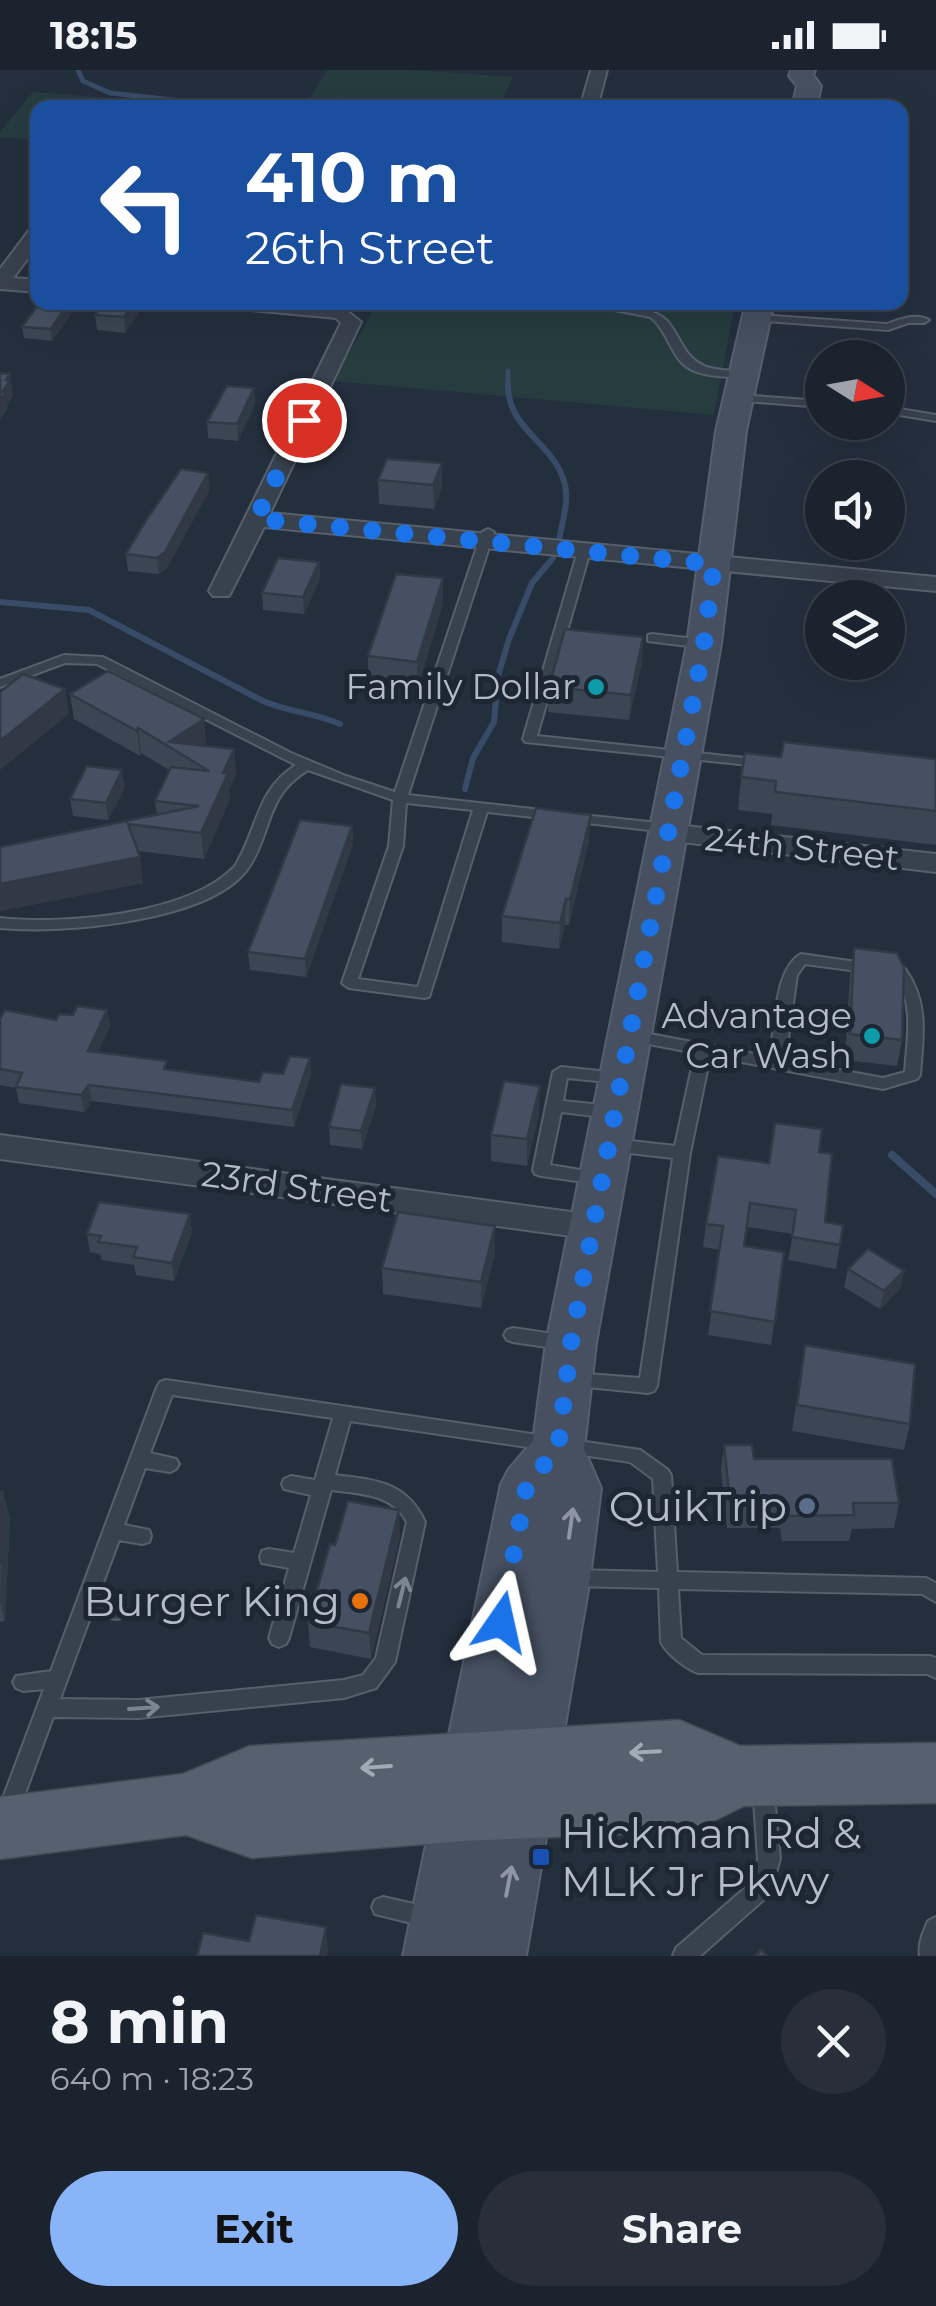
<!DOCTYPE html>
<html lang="en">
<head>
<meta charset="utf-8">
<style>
  :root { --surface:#1b232e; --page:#282f3a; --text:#f1f3f6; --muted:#a0a4aa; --line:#39404a; --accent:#8ab4f8 }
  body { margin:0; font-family:Montserrat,sans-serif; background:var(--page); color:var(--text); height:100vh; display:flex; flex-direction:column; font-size:38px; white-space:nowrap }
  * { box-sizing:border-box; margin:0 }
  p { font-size:32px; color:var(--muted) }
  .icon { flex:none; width:55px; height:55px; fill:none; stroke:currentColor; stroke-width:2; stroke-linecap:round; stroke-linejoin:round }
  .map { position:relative; height:1886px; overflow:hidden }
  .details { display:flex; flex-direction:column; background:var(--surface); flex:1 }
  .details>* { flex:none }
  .guide { position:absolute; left:30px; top:30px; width:878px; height:210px; border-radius:20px; box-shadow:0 10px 40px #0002,0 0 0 2px var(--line); background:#1a4fa0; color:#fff; overflow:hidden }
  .needle { width:65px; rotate:101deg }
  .buttons { position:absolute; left:805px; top:270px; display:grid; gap:20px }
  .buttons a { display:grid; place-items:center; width:100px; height:100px; border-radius:50%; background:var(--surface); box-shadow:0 10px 40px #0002,0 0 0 2px var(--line); font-size:50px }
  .pin { position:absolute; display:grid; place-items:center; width:85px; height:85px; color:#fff; margin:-42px; border:5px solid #fff; border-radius:50%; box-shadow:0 2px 10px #0007 }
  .me { position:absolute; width:110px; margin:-55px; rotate:11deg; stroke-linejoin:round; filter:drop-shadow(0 0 8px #0008) }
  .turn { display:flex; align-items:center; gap:35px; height:210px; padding:0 50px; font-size:45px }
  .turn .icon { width:130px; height:130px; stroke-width:2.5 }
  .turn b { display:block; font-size:70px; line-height:85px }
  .round { display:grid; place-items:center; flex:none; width:105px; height:105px; border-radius:52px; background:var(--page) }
  .summary { display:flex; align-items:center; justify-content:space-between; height:170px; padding:0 50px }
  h1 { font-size:60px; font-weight:700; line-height:75px }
  .button { display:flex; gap:20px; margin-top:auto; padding:20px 50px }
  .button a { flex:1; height:115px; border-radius:60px; background:var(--accent); color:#111; font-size:40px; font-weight:700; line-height:115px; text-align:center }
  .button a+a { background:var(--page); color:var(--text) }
  .status { display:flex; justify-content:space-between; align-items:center; height:70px; padding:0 50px; background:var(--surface); direction:ltr }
  .status svg { height:28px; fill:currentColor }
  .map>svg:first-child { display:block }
  .green { fill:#263c3f }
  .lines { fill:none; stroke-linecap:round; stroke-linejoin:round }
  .stream-far2 { stroke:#394c67; stroke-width:5 }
  .stream-far1 { stroke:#394c67; stroke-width:6 }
  .stream { stroke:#394c67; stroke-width:8 }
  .lane-casing { stroke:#565f6c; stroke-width:4 }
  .street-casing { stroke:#565f6c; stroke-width:4 }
  .secondary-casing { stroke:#565f6c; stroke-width:4 }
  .primary-casing { stroke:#414a57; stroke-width:3 }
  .lane { fill:#38414e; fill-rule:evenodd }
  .street { fill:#38414e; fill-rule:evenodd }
  .secondary { fill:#465061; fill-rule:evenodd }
  .primary { fill:#56606e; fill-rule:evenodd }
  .wall { fill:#3b4654 }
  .shaded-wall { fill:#303945 }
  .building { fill:#455162; stroke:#303945; stroke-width:2.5 }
  .oneway { stroke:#8e96a5 }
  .oneway2 { stroke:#7c8592 }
  .oneway3 { stroke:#a1aab7 }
  .route { stroke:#1a73e8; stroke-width:18; stroke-dasharray:0 32.4 }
  .culture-dot { fill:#0f9aa8; stroke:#1d2633; stroke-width:4 }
  .service-dot { fill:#5c6f8a; stroke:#1d2633; stroke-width:4 }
  .food-dot { fill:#e8710a; stroke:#1d2633; stroke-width:4 }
  .transit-dot { fill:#1a4fb4; stroke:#1d2633; stroke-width:4 }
  .labels { text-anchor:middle; stroke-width:10; stroke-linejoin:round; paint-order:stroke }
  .poi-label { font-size:35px; fill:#b4bcc9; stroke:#1d2633; text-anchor:end }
  .street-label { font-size:35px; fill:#b4bcc9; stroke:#1d2633 }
  .near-poi-label { font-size:42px; fill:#b4bcc9; stroke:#1d2633; text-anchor:end }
</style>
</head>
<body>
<div class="status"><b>18:15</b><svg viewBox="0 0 49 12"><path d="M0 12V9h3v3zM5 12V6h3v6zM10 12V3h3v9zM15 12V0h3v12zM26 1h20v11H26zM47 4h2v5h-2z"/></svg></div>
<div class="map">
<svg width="936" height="1886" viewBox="0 0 936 1886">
  <rect width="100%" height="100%" fill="#242f3e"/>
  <!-- green -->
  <g class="green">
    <polygon points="327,0 410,0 513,7 499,37 304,37"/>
    <polygon points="33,22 126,29 119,37 38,38 37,70 0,67 0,62"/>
    <polygon points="345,233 735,233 714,345 333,311 376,236"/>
  </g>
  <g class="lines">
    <!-- stream-far2 -->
    <g class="stream-far2">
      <polyline points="78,0 83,11 110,23 246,38"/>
      <polyline points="309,38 339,30 367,38"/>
      <polyline points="508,317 508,301"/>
    </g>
    <!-- stream-far1 -->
    <g class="stream-far1">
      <path d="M508,314c-1,47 48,59 57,101 4,17 -3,38 -6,55"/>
      <path d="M0,532l89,8 174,91c26,11 52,12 77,23"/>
      <polyline points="465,719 473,688 494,652 498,606 509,569 532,513 553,488"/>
    </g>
    <!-- stream -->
    <polyline class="stream" points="892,1085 936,1124"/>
    <!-- lane casing -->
    <g class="lane-casing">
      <g id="lane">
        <path d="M574,232c22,0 76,2 92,18 7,7 12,18 17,26 15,26 34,23 61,26l5,3 -5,3c-19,-2 -47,0 -62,-15 -13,-14 -16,-34 -32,-46z"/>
        <path d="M757,245l130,9c13,-5 29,-11 42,-4l-5,3h-16l-20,7 -135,-10v-4z"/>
        <polygon points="738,325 822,331 822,337 734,330 734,326"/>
        <polygon points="888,337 936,345 936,351 888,343"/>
        <path d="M488,459l6,3 -86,263 142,16 7,4 -7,4 -63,-7 -58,185 -5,1 -75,-10 -7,-5 47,-137 4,-46 -85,-30c-43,26 -35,60 -59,97 -36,55 -188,67 -249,61v-10c64,7 189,-3 235,-52 23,-37 21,-76 61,-101l-199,-101 -32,-1 -65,24v-8l64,-24 39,2 188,96 55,23 49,16 87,-260zM406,733l67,7 -55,177 -60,-8 45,-133z"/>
        <polygon points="584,477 590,481 537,666 764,690 771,694 769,697 525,672 523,669 578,481"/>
        <polygon points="652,564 704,570 710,574 704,578 648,571 648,565"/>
        <polygon points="573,744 668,754 675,758 668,762 568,751 566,748"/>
        <path d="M801,884l104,15c24,33 18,67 15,106l-3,4 -34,10 -173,-33 -20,97 -33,233 -3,5 -6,2 -81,-8 -3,-5 3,-5 6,-2 67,5 33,-220 -60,-7 -6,-2 -2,-4 2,-4 6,-2 62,7 20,-93 -61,-12 -8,-5 8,-5 136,26c5,-29 4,-88 31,-103zM805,894l90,12c20,28 12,64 10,96l-22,6 -98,-18 12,-85z"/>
        <polygon points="561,997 618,1003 626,1008 618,1013 567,1008 563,1031 611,1036 617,1038 619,1042 617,1046 611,1048 561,1042 550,1095 605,1104 607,1108 605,1112 599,1114 541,1106 535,1104 533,1100 553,1002"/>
        <polygon points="513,1258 567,1266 573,1268 576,1273 573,1278 567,1280 513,1272 507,1270 504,1265 507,1260"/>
        <path d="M166,1310l474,70 28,20 3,5 6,97 249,6 10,5v19l-14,-8 -244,-5 3,49 21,17 228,1 6,2v20l-9,-4 -229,-1c-13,-5 -31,-19 -37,-31l-2,-54 -87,-2 -7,-2 -3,-6 3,-6 7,-2 86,2 -5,-93 -23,-17 -280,-41 -15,54c40,5 71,6 90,47l-30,140 -19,26 -32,10 -206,20 -85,-1 -34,93 -3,7 -7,3 -7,-3 -2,-11 44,-117 -21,2 -7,-3 -3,-6 3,-6 35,-5 106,-284 3,-5zM172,1325l161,23 -18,62 -24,-4 -7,3 -2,5 2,5 27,6 -17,58 -25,-4 -7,2 -2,6 2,6 27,5 -20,70 3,6 7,3 7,-3 3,-6 42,-148c28,4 61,3 76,32l-31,136 -13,17 -19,5 -206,20 -78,-1 31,-84 26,4 7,-2 3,-6 -3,-6 -27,-6 22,-59 23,4 7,-2 2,-6 -2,-6 -25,-5 21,-57 25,4 6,-3 3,-5 -3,-5 -26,-6z"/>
        <polygon points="763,1706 770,1709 773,1716 780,1789 769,1825 700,1886 673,1886 676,1878 752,1812 758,1789 753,1716 756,1709"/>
        <polygon points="383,1827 436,1839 439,1846 436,1853 428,1857 375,1844 372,1837 375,1830"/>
        <path d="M936,1847v39h-16c-2,-13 3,-23 8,-35z"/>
      </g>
    </g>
    <!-- street casing -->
    <g class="street-casing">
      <g id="street">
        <polygon points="591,0 607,0 597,38 580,38"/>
        <polygon points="38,156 38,175 13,208 38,210 38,222 0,219 0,199 31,158"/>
        <polygon points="219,232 342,237 361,252 270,443 936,507 936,521 264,457 229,526 213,526 209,521 341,253 336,248 229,238"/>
        <polygon points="667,754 936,784 936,802 657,769 653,763 657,757"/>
        <polygon points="0,1065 593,1145 605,1148 610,1157 605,1166 593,1169 0,1089"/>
      </g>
    </g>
    <!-- secondary casing -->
    <g class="secondary-casing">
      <g id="secondary">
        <polygon points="791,0 815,0 813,5 821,16 816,38 792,38 797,16 789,6"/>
        <path d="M746,232h28l-28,129 -25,213 -125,699 -12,106 17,39 -11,90 -64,378h-123l98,-472 8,-15 24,-28 13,-98 141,-699 29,-213zM538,1496l-2,12 -30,157z"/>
      </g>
    </g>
    <!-- primary casing -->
    <g class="primary-casing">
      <polygon id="primary" points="679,1650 740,1676 936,1673 936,1733 744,1736 693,1761 463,1771 252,1788 186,1765 0,1789 0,1727 183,1704 250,1676"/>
    </g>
    <!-- lane -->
    <use href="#lane" class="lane"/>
    <!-- street -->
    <use href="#street" class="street"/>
    <!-- secondary -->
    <use href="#secondary" class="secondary"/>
    <!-- primary -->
    <use href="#primary" class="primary"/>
  </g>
  <!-- wall -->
  <g class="wall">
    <polygon points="104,232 138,232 139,242 125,263 97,260 95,245"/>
    <polygon points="74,240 52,271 24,268 22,257"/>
    <polygon points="254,318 255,334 238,371 208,368 207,352"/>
    <polygon points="387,389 442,417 434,439 379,434 378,410"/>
    <polygon points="210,419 167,498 159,504 128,501 126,484"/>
    <polygon points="319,492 320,508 304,544 263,540 262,523"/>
    <polygon points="443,533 418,617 368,611 368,586"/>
    <polygon points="642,592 629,650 548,642 549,617"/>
    <polygon points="70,624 204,649 206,675 205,676 234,679 236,704 229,720 230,729 204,789 138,781 143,813 0,841 0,777 157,745 155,731 169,700 141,683 140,686 74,649"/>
    <polygon points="781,687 936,689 936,775 771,755 772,744 738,740 741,707"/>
    <polygon points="125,717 108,750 73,746 70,729"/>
    <polygon points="352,756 353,774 306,907 250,900 248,882"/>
    <polygon points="589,770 569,855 565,855 559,879 502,872 502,846"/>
    <polygon points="854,878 902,970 897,996 845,990 850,904"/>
    <polygon points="107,940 110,956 98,982 168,1000 259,1012 283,1004 310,988 311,1005 294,1057 92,1031 84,1042 19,1033 16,1018 0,1015 0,949 56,950"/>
    <polygon points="375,1018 376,1036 362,1079 330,1075 329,1057"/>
    <polygon points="539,1042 527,1096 491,1091 491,1065"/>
    <polygon points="819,1082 825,1152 843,1155 836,1199 788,1190 793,1164 747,1157 744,1176 784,1182 771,1275 708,1265 720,1180 703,1177 706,1154 769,1093"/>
    <polygon points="192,1162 174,1211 136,1205 134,1195 102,1190 100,1184 90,1182 87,1164"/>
    <polygon points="495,1182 481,1238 383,1224 382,1198"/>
    <polygon points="848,1199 904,1201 900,1219 880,1239 844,1217"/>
    <polygon points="805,1275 910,1354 904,1380 792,1361"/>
    <polygon points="724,1375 754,1389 899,1433 894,1458 852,1459 849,1471 782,1471 780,1458 727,1458 721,1400"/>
    <polygon points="0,1422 10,1447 5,1551 0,1552"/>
    <polygon points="400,1466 371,1589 310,1577 308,1552 335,1475"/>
  </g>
  <!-- shaded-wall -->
  <g class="shaded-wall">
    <polygon points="69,232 73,232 74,240 52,271 51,259"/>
    <polygon points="133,232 138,232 139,242 125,263 124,247"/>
    <polygon points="10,304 13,327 7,334 8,338 0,350 0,330 6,310"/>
    <polygon points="254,318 255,334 238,371 237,354"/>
    <polygon points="442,393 442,417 434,439 433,415"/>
    <polygon points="208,403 210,419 167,498 159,504 157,488"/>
    <polygon points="319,492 320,508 304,544 303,527"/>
    <polygon points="443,508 443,533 418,617 417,592"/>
    <polygon points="643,567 642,592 629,650 631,625"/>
    <polygon points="65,619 69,644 0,700 0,671"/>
    <polygon points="204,649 206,675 186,687 169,672"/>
    <polygon points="138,658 141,683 140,686 137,661"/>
    <polygon points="234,679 236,704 229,720 230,729 204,789 201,763"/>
    <polygon points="122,700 125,717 108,750 106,733"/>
    <polygon points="591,745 589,770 569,855 570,829"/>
    <polygon points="352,756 353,774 306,907 305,889"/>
    <polygon points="140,787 143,813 0,841 0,814"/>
    <polygon points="566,829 565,855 559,879 560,853"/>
    <polygon points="107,940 110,956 91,997 88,981"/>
    <polygon points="310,988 311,1005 294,1057 292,1040"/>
    <polygon points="89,1015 92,1031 84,1042 81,1025"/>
    <polygon points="540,1016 539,1042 527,1096 527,1069"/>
    <polygon points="375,1018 376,1036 362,1079 361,1061"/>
    <polygon points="190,1144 192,1162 174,1211 172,1193"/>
    <polygon points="495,1156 495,1182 481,1238 481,1212"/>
    <polygon points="904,1201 900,1219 880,1239 884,1221"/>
    <polygon points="3,1422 10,1447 5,1551 0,1531"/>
    <polygon points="399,1440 400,1466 371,1589 369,1563"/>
    <polygon points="326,1857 328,1880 327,1886 320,1886"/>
  </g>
  <!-- building -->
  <g class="building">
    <polygon points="40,232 69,232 51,259 22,257"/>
    <polygon points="104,232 133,232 124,247 95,245"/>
    <polygon points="0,303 10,304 6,310 10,311 2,322 6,322 0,330"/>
    <polygon points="227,316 254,318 237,354 207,352"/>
    <polygon points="387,389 442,393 433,415 378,410"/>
    <polygon points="181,399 208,403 165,482 157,488 126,484 145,452"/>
    <polygon points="278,488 319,492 303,527 262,523"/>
    <polygon points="396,504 443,508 417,592 368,586"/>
    <polygon points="565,559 643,567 631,625 549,617"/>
    <polygon points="108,601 204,649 169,672 234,679 223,703 228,703 201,763 128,754 140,787 0,814 0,777 199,736 155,731 171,697 209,701 138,658 137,661 70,624"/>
    <polygon points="23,604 65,619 0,671 0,622"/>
    <polygon points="784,672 936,689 936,741 775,722 776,711 741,707 745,683 781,687"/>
    <polygon points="87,696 122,700 106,733 70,729"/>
    <polygon points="536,738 591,745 570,829 566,829 560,853 502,846"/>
    <polygon points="300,750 352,756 305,889 248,882"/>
    <polygon points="854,878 897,883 904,897 902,970 850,964"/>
    <polygon points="77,936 107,940 88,981 167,991 164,999 259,1012 263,1002 283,1004 290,986 310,988 292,1040 89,1015 81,1025 16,1017 22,1003 0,999 0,949 5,940 56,950 59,944 73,945"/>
    <polygon points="504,1011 540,1016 527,1069 491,1065"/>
    <polygon points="341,1014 375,1018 361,1061 329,1057"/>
    <polygon points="775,1053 822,1059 819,1082 832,1084 825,1152 843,1155 840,1175 792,1167 796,1140 750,1133 744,1176 784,1182 775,1252 710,1241 723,1156 706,1154 718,1086 769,1093"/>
    <polygon points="99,1132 190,1144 172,1193 133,1187 137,1177 98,1172 101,1166 87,1164"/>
    <polygon points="398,1142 495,1156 481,1212 382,1198"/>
    <polygon points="868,1179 904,1201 884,1221 848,1199"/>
    <polygon points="805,1275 915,1294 910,1354 797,1335"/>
    <polygon points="724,1375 752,1375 754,1389 892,1389 899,1433 853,1433 854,1445 786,1446 785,1432 730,1432"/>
    <polygon points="0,1422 3,1422 0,1495"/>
    <polygon points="348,1431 399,1440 369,1563 308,1552 330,1474 335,1475"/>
    <polygon points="256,1845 326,1857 320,1886 197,1886 203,1863 249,1871"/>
    <polygon points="761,1880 767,1886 755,1886"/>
  </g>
  <!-- one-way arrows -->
  <defs><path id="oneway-shaft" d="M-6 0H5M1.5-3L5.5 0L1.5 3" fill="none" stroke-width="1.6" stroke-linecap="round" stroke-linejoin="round" transform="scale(2.5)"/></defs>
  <g class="oneway">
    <use href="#oneway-shaft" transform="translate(571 1453) rotate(-82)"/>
    <use href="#oneway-shaft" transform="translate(509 1811) rotate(-79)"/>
  </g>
  <g class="oneway2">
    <use href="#oneway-shaft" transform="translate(402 1522) rotate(-76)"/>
    <use href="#oneway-shaft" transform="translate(144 1638) rotate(-4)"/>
  </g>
  <g class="oneway3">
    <use href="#oneway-shaft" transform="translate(645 1682) rotate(177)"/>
    <use href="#oneway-shaft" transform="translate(376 1697) rotate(176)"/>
  </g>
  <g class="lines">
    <!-- route -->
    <polyline class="route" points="304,350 256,449 714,494 704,574 571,1273 558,1379 527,1414 501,1552"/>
  </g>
  <!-- markers -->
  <g class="culture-dot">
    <circle cx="596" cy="617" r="10"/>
    <circle cx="872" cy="966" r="10"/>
  </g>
  <circle class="service-dot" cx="807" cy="1436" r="10"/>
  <circle class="food-dot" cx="360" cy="1531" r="10"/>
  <rect class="transit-dot" x="531" y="1777" width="20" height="20" rx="5"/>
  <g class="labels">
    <!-- poi labels -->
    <g class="poi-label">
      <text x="576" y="629">Family Dollar</text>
      <text x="852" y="958">Advantage<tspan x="852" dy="40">Car Wash</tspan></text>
    </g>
    <!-- street labels -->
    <g class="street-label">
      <text transform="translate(802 778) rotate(6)" y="12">24th Street</text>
      <text transform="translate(297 1117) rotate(8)" y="12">23rd Street</text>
    </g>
    <!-- near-poi labels -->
    <g class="near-poi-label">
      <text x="787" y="1451">QuikTrip</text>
      <text x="340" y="1546">Burger King</text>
      <text x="561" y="1778" text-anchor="start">Hickman Rd &amp;<tspan x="561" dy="48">MLK Jr Pkwy</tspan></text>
    </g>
  </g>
</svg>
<div class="buttons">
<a><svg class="needle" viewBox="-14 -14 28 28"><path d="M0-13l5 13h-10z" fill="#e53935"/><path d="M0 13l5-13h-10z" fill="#a0a4aa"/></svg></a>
<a><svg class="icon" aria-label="sound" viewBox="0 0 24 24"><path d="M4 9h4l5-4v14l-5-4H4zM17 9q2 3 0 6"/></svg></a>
<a><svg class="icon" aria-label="layers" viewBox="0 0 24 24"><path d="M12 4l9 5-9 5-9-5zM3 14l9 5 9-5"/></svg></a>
</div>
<div class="pin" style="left:304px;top:350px;background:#d93025"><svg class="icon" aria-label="arrive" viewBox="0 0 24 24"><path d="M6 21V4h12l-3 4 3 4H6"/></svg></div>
<svg class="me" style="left:501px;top:1552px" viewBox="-20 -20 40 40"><path d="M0-17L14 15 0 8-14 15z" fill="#1a73e8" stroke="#fff" stroke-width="4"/></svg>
<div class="guide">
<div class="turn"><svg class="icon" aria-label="left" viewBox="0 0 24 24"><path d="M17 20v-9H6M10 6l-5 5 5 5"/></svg><div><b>410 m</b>26th Street</div></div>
</div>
</div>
<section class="details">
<div class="summary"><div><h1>8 min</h1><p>640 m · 18:23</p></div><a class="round"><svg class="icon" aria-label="close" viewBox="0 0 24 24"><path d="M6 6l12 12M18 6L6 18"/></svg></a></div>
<div class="button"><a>Exit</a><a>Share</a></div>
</section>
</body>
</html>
